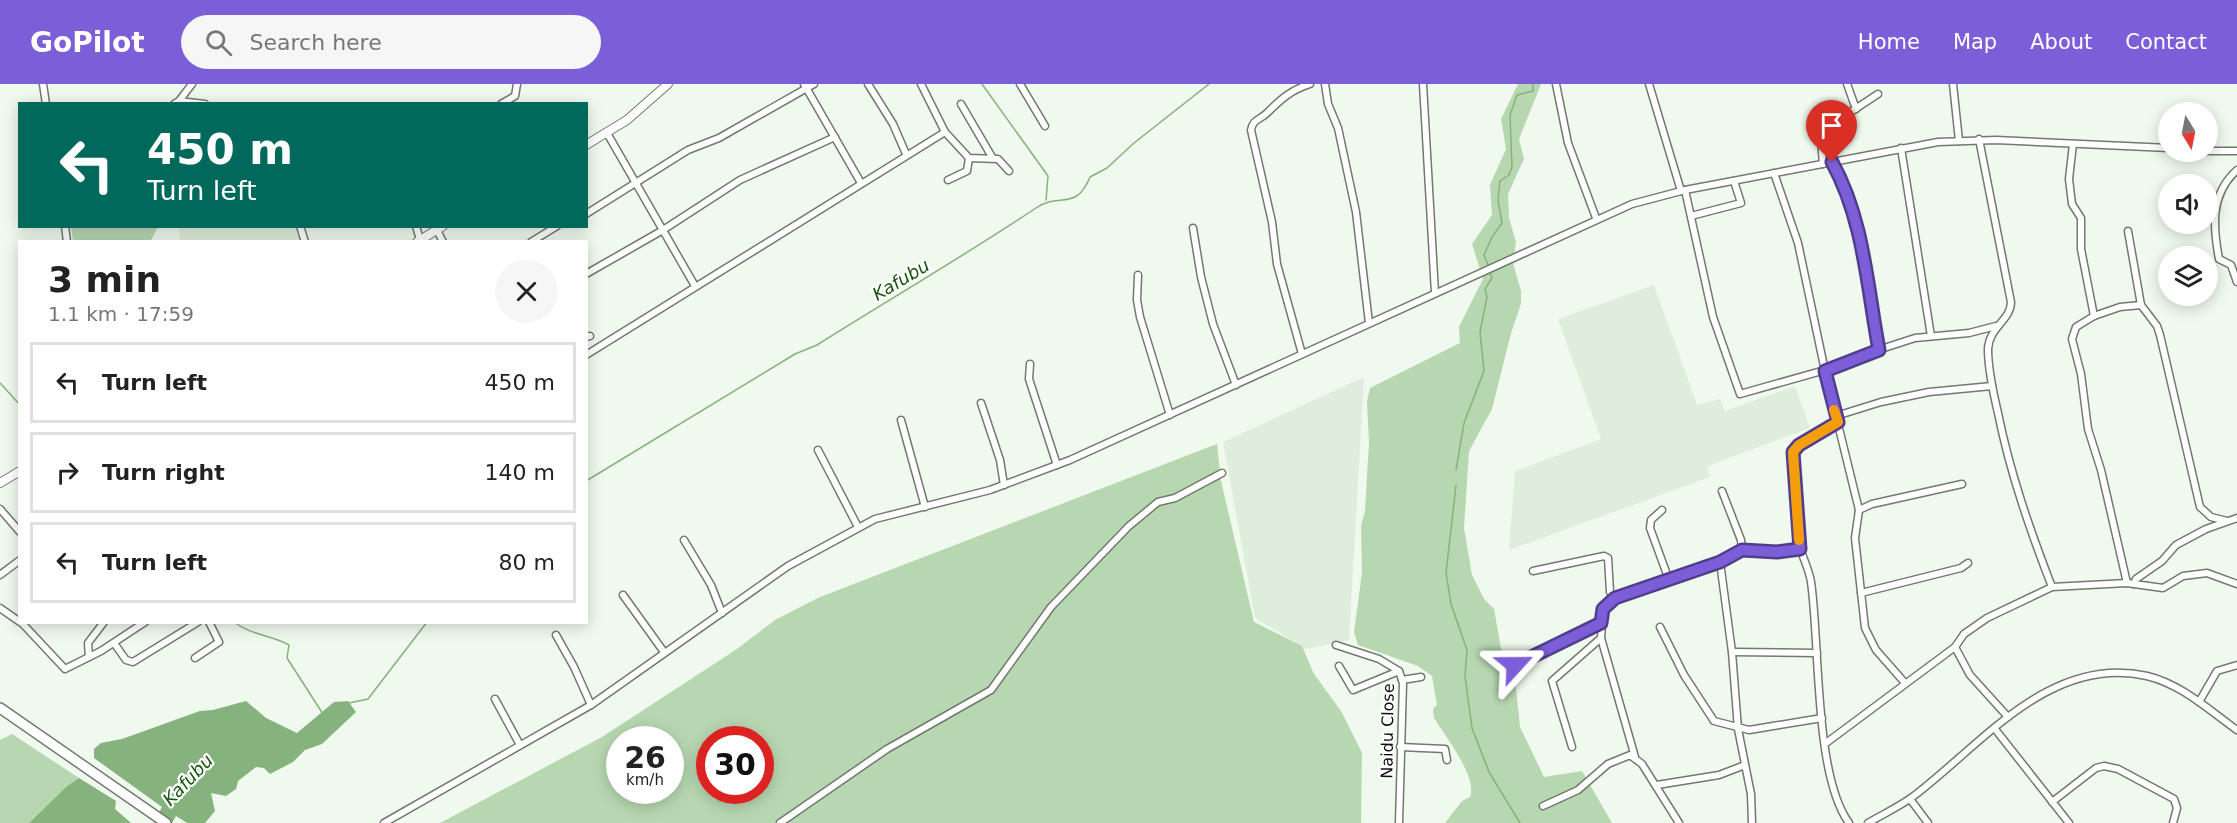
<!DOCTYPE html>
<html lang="en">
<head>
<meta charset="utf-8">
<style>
  :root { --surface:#fff; --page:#f6f6f6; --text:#222; --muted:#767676; --line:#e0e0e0; --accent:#7c5ed8 }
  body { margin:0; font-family:"DejaVu Sans",sans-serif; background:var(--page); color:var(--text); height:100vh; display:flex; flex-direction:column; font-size:22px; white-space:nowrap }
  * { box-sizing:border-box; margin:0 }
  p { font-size:20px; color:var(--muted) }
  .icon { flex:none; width:33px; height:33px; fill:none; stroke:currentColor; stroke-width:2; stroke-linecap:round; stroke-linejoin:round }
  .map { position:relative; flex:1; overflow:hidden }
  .side { position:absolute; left:18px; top:156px; width:570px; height:384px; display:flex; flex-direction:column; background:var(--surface); border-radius:0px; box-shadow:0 3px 15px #0003 }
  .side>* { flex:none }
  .top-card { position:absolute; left:18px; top:18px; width:570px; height:126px; border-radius:0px; box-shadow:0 3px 15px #0003; background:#00695c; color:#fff; overflow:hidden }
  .needle { width:39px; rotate:170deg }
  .controls { position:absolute; left:2158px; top:18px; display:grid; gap:12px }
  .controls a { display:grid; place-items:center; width:60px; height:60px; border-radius:50%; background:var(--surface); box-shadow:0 3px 15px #0003; font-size:30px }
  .speed { position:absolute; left:606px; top:642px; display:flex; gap:12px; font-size:30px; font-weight:700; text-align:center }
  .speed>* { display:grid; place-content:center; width:78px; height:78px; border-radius:50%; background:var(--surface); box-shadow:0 3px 15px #0003; line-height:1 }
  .speed small { font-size:15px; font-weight:400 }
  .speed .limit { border:9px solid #d22; background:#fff; color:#111 }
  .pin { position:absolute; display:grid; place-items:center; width:51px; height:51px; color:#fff; margin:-62px -26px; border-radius:50% 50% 50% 0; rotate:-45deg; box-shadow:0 0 6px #0007 }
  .pin .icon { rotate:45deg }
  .me { position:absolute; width:66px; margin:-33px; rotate:66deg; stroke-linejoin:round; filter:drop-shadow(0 0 4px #0008) }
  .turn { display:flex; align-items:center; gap:21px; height:126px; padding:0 30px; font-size:27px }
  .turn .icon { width:78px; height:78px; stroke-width:2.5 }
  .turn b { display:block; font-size:42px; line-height:51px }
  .round { display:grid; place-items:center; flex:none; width:63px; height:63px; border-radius:32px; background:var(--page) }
  .summary { display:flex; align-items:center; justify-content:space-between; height:102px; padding:0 30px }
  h1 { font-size:36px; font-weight:600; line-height:45px }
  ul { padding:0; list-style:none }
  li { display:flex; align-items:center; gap:18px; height:81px; margin:0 12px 9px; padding:0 18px; border:3px solid var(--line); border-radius:0px }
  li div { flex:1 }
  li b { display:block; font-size:22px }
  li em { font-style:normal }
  header { display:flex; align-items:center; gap:36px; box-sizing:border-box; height:84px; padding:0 30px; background:var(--accent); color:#fff }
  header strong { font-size:28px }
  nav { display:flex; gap:33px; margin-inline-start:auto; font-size:21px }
  .search { width:420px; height:54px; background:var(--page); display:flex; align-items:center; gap:15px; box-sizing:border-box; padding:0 21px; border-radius:33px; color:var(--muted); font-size:22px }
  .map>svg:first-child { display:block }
  .built { fill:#dfeedc }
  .green { fill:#b7d7b1; fill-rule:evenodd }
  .water { fill:#85b27d }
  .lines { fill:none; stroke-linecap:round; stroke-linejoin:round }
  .stream { stroke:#85b27d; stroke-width:1.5 }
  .minor-casing { stroke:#717a6f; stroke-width:9 }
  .major-casing { stroke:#717a6f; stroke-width:10 }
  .highway-casing { stroke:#717a6f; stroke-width:12 }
  .minor { stroke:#fff; stroke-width:6 }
  .major { stroke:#fff; stroke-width:8 }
  .highway { stroke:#fff; stroke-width:9 }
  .route-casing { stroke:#513d8c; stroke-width:15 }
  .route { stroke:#7c5ed8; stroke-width:10 }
  .slow { stroke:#f59e0b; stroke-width:10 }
  .labels { text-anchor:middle; stroke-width:4.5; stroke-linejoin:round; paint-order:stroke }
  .street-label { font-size:16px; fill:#0c0f0b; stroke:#fff }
  .water-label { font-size:18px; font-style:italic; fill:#18560c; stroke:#fff }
</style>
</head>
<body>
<header>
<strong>GoPilot</strong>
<div class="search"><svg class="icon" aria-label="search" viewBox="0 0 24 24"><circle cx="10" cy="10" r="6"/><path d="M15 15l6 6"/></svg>Search here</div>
<nav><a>Home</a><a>Map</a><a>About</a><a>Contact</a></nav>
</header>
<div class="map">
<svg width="2237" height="739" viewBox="0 0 2237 739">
  <rect width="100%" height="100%" fill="#eff9ed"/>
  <!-- built -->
  <g class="built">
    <polygon points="179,143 295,143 300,157 180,157"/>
    <polygon points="1654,201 1697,321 1720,315 1725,327 1795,302 1810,344 1707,382 1710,393 1509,466 1515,387 1601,355 1558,235"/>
    <polygon points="1364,293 1349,556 1306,565 1255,534 1223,358"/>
  </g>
  <!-- green -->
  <g class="green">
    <path d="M1518,0h23l-22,55 5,20 -16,35 1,24 7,24 -3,21 8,28v13l-10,29 -19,76 -23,42 -5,77 8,47 12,24 10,10 8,45 12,15 6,58 24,50 38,-6 30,52h-167l17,-22 8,-4c8,-20 -25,-61 -36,-79l-1,-9 4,-4 -5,-29 -14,-10 -60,-21 -4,-13 8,-60 -1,-46 4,-15 4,-68 -2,-42 3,-13 90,-45 -1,-16 24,-48 -11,-35 20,-29 -2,-30 16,-36 -5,-30z"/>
    <polygon points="71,143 71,142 158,143 150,158 73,157"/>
    <path d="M1217,360l4,37 33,141 48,24 12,28 27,37 21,42 -1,70h-921l162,-86 135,-88 38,-29 45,-23zM620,656h50v50h-50zM710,656h50v50h-50z"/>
    <polygon points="12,650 79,694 66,703 29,739 0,739 0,656"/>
  </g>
  <!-- water -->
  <g class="water">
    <polygon points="246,617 266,634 297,649 334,618 348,617 356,628 322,660 305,666 293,678 270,690 264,684 256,683 238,697 236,705 226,712 211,709 215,727 205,739 187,739 176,732 172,739 154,739 162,723 94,674 94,665 101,659 122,655 200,627 213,626"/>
    <polygon points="79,694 116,717 115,725 131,739 29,739 66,703"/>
  </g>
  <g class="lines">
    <!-- stream -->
    <g class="stream">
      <polyline points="982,0 1048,92 1046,116"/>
      <polyline points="1488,181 1484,171 1492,153 1502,139 1498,116 1500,97 1509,91 1512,83 1510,31 1517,11 1533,7 1533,0"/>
      <polyline points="0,299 20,321"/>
      <polyline points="1456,386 1464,339 1484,287 1480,248 1487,213 1485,205 1492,194 1490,188"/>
      <path d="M586,397l209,-127 22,-9c73,-46 147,-89 219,-137 23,-16 40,4 54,-31l17,-9 27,-25 75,-59"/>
      <polyline points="1456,401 1446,489 1451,520 1467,566 1465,592 1472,644 1489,688 1520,739"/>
      <path d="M234,538c16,13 38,13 55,23l-2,13 36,56"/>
      <polyline points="349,619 368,615 427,538"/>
    </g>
    <!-- minor casing -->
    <g class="minor-casing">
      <g id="minor">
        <polyline points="43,0 46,20"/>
        <polyline points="804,0 861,99"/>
        <polyline points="868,0 893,40 906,70"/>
        <polyline points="1020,0 1045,42"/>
        <polyline points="1325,0 1328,20 1338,44 1356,128 1369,239"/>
        <polyline points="1423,0 1435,209"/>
        <polyline points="1556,0 1568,59 1596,134"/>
        <polyline points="1649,0 1681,107"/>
        <polyline points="1847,0 1856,25"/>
        <polyline points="1953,0 1959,57"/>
        <polyline points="179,17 192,0"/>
        <polyline points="174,20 179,17 205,20"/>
        <polyline points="501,20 515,12 517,0"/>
        <polyline points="961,20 992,73"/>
        <polyline points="945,48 969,74 998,75 1009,87"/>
        <polyline points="607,49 695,202"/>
        <path d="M1979,55l32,163c0,18 -22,25 -23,47 0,21 5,43 10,64 12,60 32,117 54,174"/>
        <polyline points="2073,60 2069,95 2072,120 2081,134 2081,165 2094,232"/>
        <polyline points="1901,64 1931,252"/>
        <polyline points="2208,67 2237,67"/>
        <path d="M1831,78c33,58 36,124 48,188"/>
        <polyline points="1823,80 1820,44 1825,39 1843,33 1878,10"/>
        <path d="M2237,86c-27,24 -24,57 -18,89l12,6 6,17"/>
        <polyline points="1774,89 1798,159 1825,287 1859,426 1855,454 1865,544 1876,566 1905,599"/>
        <polyline points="948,96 967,87 969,74"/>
        <polyline points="1685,106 1713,233 1740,310 1857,277 1881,265 1915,254 1969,249 1996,242"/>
        <polyline points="586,130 688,66 719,54 814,0"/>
        <polyline points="1691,132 1741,119 1734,97"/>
        <polyline points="65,142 67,158"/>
        <polyline points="300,142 305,158"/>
        <polyline points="416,142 420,156"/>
        <polyline points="1193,144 1201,193 1213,240 1236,301"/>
        <polyline points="437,146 443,158"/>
        <polyline points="2128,147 2141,221 2157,242 2160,251 2200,423 2211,433 2227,437"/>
        <polyline points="531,158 557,142"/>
        <polyline points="586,190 663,146 740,96 835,53"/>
        <polyline points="1138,191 1137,216 1140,233 1170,331"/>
        <polyline points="586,253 590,252"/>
        <path d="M1302,270l-25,-90 -5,-42 -21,-92c2,-11 9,-10 16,-17 14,-14 24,-23 43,-29"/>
        <polyline points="586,271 945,48 921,0"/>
        <polyline points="1030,280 1029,295 1057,381"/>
        <polyline points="981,319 1000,376 1004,401"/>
        <polyline points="1836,332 1881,318 1929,308 1992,302"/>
        <polyline points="901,336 925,423"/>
        <path d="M1838,338l-42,26c-6,10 1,85 4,99 3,12 9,22 11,35 9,61 3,193 38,241"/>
        <polyline points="818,366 858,443"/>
        <polyline points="1722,407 1741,456 1742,466"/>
        <polyline points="0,425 20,448"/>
        <polyline points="1662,426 1651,436 1650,444 1669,496"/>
        <polyline points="1859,426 1872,420 1962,400"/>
        <polyline points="684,456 711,501 722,529"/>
        <polyline points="1720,478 1732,568 1738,645 1751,710 1752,739"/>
        <polyline points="1533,487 1604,472 1608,474 1610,508 1615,515"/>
        <polyline points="0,491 20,476"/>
        <polyline points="2127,499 2101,386 2088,345 2081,290 2072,255 2076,243 2094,232 2120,223 2141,221"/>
        <polyline points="2134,500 2136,495 2162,477 2176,461 2206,445 2237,434"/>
        <polyline points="1861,509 1961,484 1968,479"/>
        <polyline points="623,511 664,568"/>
        <polyline points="0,524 20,538"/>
        <polyline points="21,538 65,585 101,567 145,538"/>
        <polyline points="1660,543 1684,591 1714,637 1749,646 1822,634"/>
        <polyline points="556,551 574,583 591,621"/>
        <polyline points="114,559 126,576 133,578 198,538"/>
        <polyline points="1336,561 1379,575 1399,587 1403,599 1399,739"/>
        <polyline points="1955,563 1970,591 2008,633"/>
        <polyline points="1732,568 1817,569"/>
        <polyline points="89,573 88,559 104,538"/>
        <polyline points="195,574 219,558 209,538"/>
        <polyline points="1515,581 1601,539"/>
        <polyline points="1339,582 1353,606 1399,587"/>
        <polyline points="1402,596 1421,593"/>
        <polyline points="495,615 520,661"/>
        <polyline points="2199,618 2217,587 2237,581"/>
        <polyline points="1995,645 2069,739"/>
        <polyline points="1826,659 1955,563 1964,550 1987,534 2052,503 2127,499 2163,504 2183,492 2207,489 2237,500"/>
        <polyline points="1400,663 1445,665 1447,676"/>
        <polyline points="1572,663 1552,597 1601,554"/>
        <polyline points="1635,673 1601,554 1603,526 1615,515 1720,478 1742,466 1777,468 1800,465"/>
        <polyline points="1657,701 1719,691 1745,681"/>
        <polyline points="1910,715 1928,739"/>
        <polyline points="2052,718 2096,684 2104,682 2118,685 2174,715 2177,724 2173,739"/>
        <polyline points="1543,722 1578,706 1608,680 1630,671 1642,680 1679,739"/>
        <polyline points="384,739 591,621 788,482 875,435 990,406 1070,376 1632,120 1685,106 1938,58 1996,56 2169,64"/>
        <polyline points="780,739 887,665 991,606 1051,523 1129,442 1158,418 1175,414 1222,389"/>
        <path d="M1868,739c15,-9 33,-17 47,-28 67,-51 136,-141 232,-119 34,8 62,34 90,54"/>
      </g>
    </g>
    <!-- major casing -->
    <g class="major-casing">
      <g id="major">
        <polyline points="586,61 627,36 668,0"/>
        <polyline points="417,158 443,142"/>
        <polyline points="0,399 20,387"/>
      </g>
    </g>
    <!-- highway casing -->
    <g class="highway-casing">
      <polyline id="highway" points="0,624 166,739"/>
    </g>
    <!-- minor -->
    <use href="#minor" class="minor"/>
    <!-- major -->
    <use href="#major" class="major"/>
    <!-- highway -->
    <use href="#highway" class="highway"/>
  </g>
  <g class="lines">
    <!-- route casing -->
    <g class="route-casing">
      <path id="route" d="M1515,581l86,-42 2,-14 12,-11 105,-36 22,-12 35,2 23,-3 -7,-97 6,-7 39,-23 -13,-51 54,-21c-12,-64 -15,-130 -47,-188"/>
    </g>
    <!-- route -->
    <use href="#route" class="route"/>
    <!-- slow -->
    <polyline class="slow" points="1799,456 1793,368 1799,361 1838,338 1834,326"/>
  </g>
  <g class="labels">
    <!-- street labels -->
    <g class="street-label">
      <text transform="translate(1387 647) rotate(-89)" y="6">Naidu Close</text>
    </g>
    <!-- water labels -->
    <g class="water-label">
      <text transform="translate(901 196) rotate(-31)" y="6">Kafubu</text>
      <text transform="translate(188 696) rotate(-46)" y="6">Kafubu</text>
    </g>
  </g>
</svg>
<div class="controls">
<a><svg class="needle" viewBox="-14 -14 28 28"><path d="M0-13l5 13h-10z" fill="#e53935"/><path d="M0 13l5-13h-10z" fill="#767676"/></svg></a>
<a><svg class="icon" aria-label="sound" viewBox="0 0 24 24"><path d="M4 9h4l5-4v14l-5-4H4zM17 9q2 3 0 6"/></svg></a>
<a><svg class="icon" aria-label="layers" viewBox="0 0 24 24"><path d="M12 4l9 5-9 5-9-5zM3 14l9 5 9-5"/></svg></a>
</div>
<div class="speed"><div>26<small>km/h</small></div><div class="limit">30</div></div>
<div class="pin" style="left:1832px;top:78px;background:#d93025"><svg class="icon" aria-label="arrive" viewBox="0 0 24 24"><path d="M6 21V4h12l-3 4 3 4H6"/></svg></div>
<svg class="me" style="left:1515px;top:581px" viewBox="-20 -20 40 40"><path d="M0-17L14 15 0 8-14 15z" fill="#7c5ed8" stroke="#fff" stroke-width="4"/></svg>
<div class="top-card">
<div class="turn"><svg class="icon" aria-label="left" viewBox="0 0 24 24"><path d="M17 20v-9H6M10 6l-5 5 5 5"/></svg><div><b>450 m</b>Turn left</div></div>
</div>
<section class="side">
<div class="summary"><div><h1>3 min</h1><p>1.1 km · 17:59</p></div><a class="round"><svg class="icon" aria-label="close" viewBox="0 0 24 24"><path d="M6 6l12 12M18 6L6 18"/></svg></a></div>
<ul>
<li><svg class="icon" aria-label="left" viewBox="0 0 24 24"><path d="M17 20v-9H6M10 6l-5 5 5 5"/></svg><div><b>Turn left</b></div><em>450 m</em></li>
<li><svg class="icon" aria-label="right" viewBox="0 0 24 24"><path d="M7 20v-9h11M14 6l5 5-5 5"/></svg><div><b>Turn right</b></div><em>140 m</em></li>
<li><svg class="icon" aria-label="left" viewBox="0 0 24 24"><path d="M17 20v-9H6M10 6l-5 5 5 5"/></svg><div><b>Turn left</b></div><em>80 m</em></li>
</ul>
</section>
</div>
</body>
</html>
